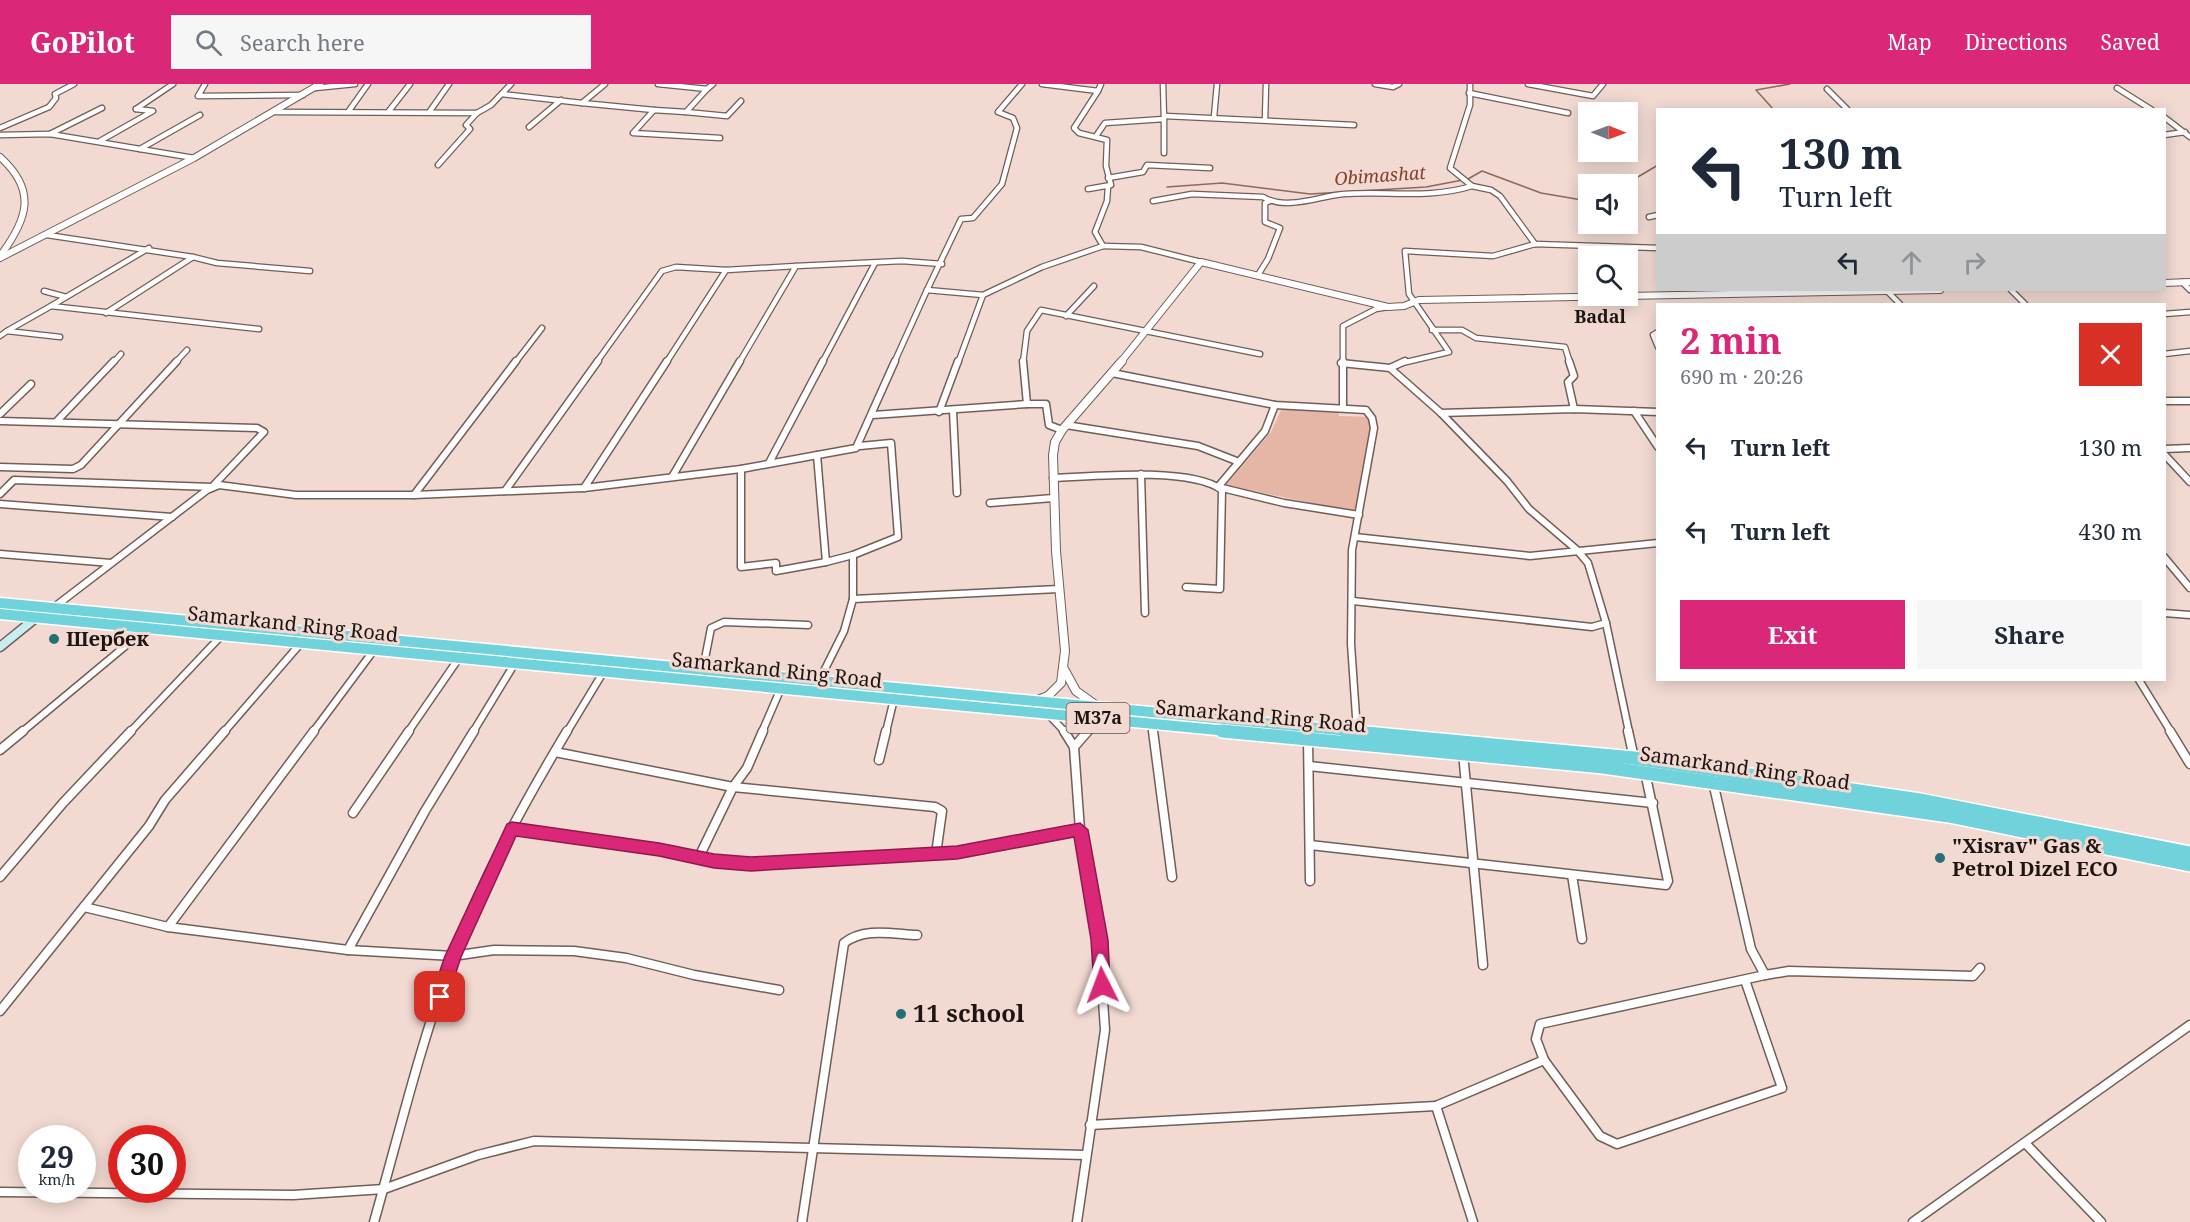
<!DOCTYPE html>
<html lang="en">
<head>
<meta charset="utf-8">
<style>
  :root { --surface:#fff; --page:#f6f6f7; --text:#1f2937; --muted:#747a83; --accent:#db2777 }
  body { margin:0; font-family:"Noto Serif",serif; background:var(--page); color:var(--text); height:100vh; display:flex; flex-direction:column; font-size:22px; white-space:nowrap }
  * { box-sizing:border-box; margin:0 }
  p { font-size:20px; color:var(--muted) }
  .icon { flex:none; width:33px; height:33px; fill:none; stroke:currentColor; stroke-width:2; stroke-linecap:round; stroke-linejoin:round }
  .map { position:relative; flex:1; overflow:hidden }
  .sheet { position:absolute; left:1656px; top:219px; width:510px; height:378px; display:flex; flex-direction:column; background:var(--surface); border-radius:0px; box-shadow:0 3px 15px #0003 }
  .sheet>* { flex:none }
  .banner { position:absolute; left:1656px; top:24px; width:510px; height:183px; border-radius:0px; box-shadow:0 3px 15px #0003; background:#fff; color:var(--text); overflow:hidden }
  .needle { width:39px; rotate:91deg }
  .tools { position:absolute; left:1578px; top:18px; display:grid; gap:12px }
  .tools a { display:grid; place-items:center; width:60px; height:60px; border-radius:0px; background:var(--surface); box-shadow:0 3px 15px #0003; font-size:30px }
  .speed { position:absolute; left:18px; top:1041px; display:flex; gap:12px; font-size:30px; font-weight:700; text-align:center }
  .speed>* { display:grid; place-content:center; width:78px; height:78px; border-radius:50%; background:var(--surface); box-shadow:0 3px 15px #0003; line-height:1 }
  .speed small { font-size:15px; font-weight:400 }
  .speed .limit { border:9px solid #d22; background:#fff; color:#111 }
  .pin { position:absolute; display:grid; place-items:center; width:51px; height:51px; color:#fff; margin:-26px; border-radius:12px; box-shadow:0 3px 9px #0006 }
  .me { position:absolute; width:66px; margin:-33px; rotate:357deg; stroke-linejoin:round; filter:drop-shadow(0 0 4px #0008) }
  .turn { display:flex; align-items:center; gap:21px; height:126px; padding:0 24px; font-size:27px }
  .turn .icon { width:78px; height:78px; stroke-width:2.5 }
  .turn b { display:block; font-size:42px; line-height:51px }
  .lanes { display:flex; align-items:center; height:57px; padding:0 24px; background:#0003; justify-content:center; gap:30px; direction:ltr }
  .lanes .off { opacity:.35 }
  .round { display:grid; place-items:center; flex:none; width:63px; height:63px; border-radius:0px; background:var(--page) }
  .overview { display:flex; align-items:center; justify-content:space-between; height:102px; padding:0 24px }
  h1 { font-size:36px; font-weight:700; line-height:45px; color:var(--accent) }
  .button { display:flex; gap:12px; margin-top:auto; padding:12px 24px }
  .button a { flex:1; height:69px; border-radius:0px; background:var(--accent); color:#fff; font-size:24px; font-weight:700; line-height:69px; text-align:center }
  .button a+a { background:var(--page); color:var(--text) }
  ul { padding:0; list-style:none }
  li { display:flex; align-items:center; gap:18px; height:84px; padding:0 24px }
  li div { flex:1 }
  li b { display:block; font-size:22px }
  li em { font-style:normal }
  header { display:flex; align-items:center; gap:36px; box-sizing:border-box; height:84px; padding:0 30px; background:var(--accent); color:#fff }
  header strong { font-size:28px }
  nav { display:flex; gap:33px; margin-inline-start:auto; font-size:21px }
  .search { width:420px; height:54px; background:var(--page); display:flex; align-items:center; gap:15px; box-sizing:border-box; padding:0 21px; border-radius:0px; color:var(--muted); font-size:22px }
  .map>svg:first-child { display:block }
  .green { fill:#e5b5a5 }
  .lines { fill:none; stroke-linecap:round; stroke-linejoin:round }
  .stream { stroke:#8e685c; stroke-width:1.5 }
  .minor-far2-casing { stroke:#725e57; stroke-width:7 }
  .minor-far1-casing { stroke:#725e57; stroke-width:9 }
  .minor-casing { stroke:#725e57; stroke-width:11 }
  .tertiary-far1-casing { stroke:#725e57; stroke-width:8 }
  .tertiary-casing { stroke:#725e57; stroke-width:10 }
  .secondary-casing { stroke:#725e57; stroke-width:11 }
  .trunk-far1-casing { stroke:#fff; stroke-width:13 }
  .trunk-casing { stroke:#fff; stroke-width:16 }
  .minor-far2 { stroke:#fff; stroke-width:4.5 }
  .minor-far1 { stroke:#fff; stroke-width:6 }
  .minor { stroke:#fff; stroke-width:8 }
  .tertiary-far1 { stroke:#fff; stroke-width:6 }
  .tertiary { stroke:#fff; stroke-width:8 }
  .secondary { stroke:#c9eef1; stroke-width:8 }
  .trunk-far1 { stroke:#70d2da; stroke-width:10 }
  .trunk { stroke:#70d2da; stroke-width:13 }
  .route { fill:#db2777; stroke:#8e194d; stroke-width:1.5 }
  .poi-dot { fill:#256f76; stroke:#f2dad2; stroke-width:2 }
  .labels { text-anchor:middle; stroke-width:6; stroke-linejoin:round; paint-order:stroke }
  .far-water-label { font-size:18px; font-style:italic; fill:#83432b; stroke:#f2dad2 }
  .far-quarter-label { font-size:18px; font-weight:bold; fill:#1d1512; stroke:#f2dad2 }
  .shield { fill:#f2dad2; stroke:#5d504c; stroke-width:1.5 }
  .shield-label { font-size:18px; font-weight:bold; fill:#1d1512 }
  .street-label { font-size:20px; fill:#1d1512; stroke:#f2dad2 }
  .poi-label { font-size:20px; font-weight:bold; fill:#1d1512; stroke:#f2dad2; text-anchor:start }
  .near-poi-label { font-size:24px; font-weight:bold; fill:#1d1512; stroke:#f2dad2; text-anchor:start }
</style>
</head>
<body>
<header>
<strong>GoPilot</strong>
<div class="search"><svg class="icon" aria-label="search" viewBox="0 0 24 24"><circle cx="10" cy="10" r="6"/><path d="M15 15l6 6"/></svg>Search here</div>
<nav><a>Map</a><a>Directions</a><a>Saved</a></nav>
</header>
<div class="map">
<svg width="2190" height="1138" viewBox="0 0 2190 1138">
  <rect width="100%" height="100%" fill="#f2dad2"/>
  <!-- green -->
  <polygon class="green" points="1282,324 1338,326 1339,332 1372,333 1375,342 1355,428 1226,401 1271,348"/>
  <g class="lines">
    <!-- stream -->
    <g class="stream">
      <polyline points="1774,26 1756,6 1790,0"/>
      <polyline points="1626,100 1658,81"/>
      <polyline points="1167,103 1222,99 1310,110 1426,103 1468,95 1482,87 1541,109 1588,117"/>
    </g>
    <!-- minor-far2 casing -->
    <g class="minor-far2-casing">
      <g id="minor-far2">
        <polyline points="205,0 198,12 303,11"/>
        <polyline points="658,0 707,5 713,0"/>
        <polyline points="1042,0 1098,7 1101,0"/>
        <polyline points="1163,0 1164,35"/>
        <polyline points="1375,0 1393,3 1399,0"/>
        <polyline points="1470,0 1470,21 1450,84 1472,102 1491,106 1500,112 1535,160"/>
        <polyline points="1528,0 1593,12 1603,0"/>
        <polyline points="315,4 355,0"/>
        <polyline points="2117,4 2152,26"/>
        <polyline points="707,5 686,28 654,26 633,49 720,54"/>
        <polyline points="1827,5 1848,26"/>
        <polyline points="1469,9 1568,29"/>
        <polyline points="502,10 582,19 605,0"/>
        <polyline points="582,19 654,26"/>
        <polyline points="136,25 173,0"/>
        <polyline points="389,27 410,0"/>
        <polyline points="430,27 449,0"/>
        <polyline points="275,28 477,29 491,21 511,0"/>
        <polyline points="348,28 368,0"/>
        <polyline points="686,28 727,32 741,17"/>
        <polyline points="1165,32 1354,41"/>
        <polyline points="1214,33 1217,0"/>
        <polyline points="2164,33 2190,53"/>
        <polyline points="1265,36 1266,0"/>
        <polyline points="529,43 561,16"/>
        <polyline points="0,44 49,23 56,14 55,10 74,0"/>
        <polyline points="50,50 102,24"/>
        <polyline points="0,51 50,50 194,74"/>
        <polyline points="2164,51 2185,48"/>
        <polyline points="1096,52 1105,39 1164,35 1164,69"/>
        <polyline points="100,57 153,27 136,25"/>
        <polyline points="140,65 200,31"/>
        <polyline points="438,81 470,45 466,41 477,29"/>
        <polyline points="1108,94 1143,88 1147,81 1210,84"/>
        <polyline points="1088,105 1111,101 1106,82 1107,56 1079,49 1074,44 1098,7"/>
        <path d="M1153,117l39,-7 71,3c24,14 56,-1 81,-3 43,-3 87,5 128,-8"/>
        <polyline points="1649,133 1658,131"/>
        <polyline points="47,151 193,173"/>
        <polyline points="1103,162 1141,163 1201,178"/>
        <polyline points="1258,191 1268,175 1280,144 1265,138 1265,119 1270,117"/>
        <polyline points="2182,198 2190,206"/>
        <polyline points="927,206 961,135 973,134 1002,100 1017,44 1013,34 998,28 1022,0"/>
        <polyline points="1886,206 1900,220"/>
        <polyline points="2011,206 2025,220"/>
        <polyline points="44,207 66,213"/>
        <polyline points="51,222 149,164"/>
        <polyline points="106,229 193,173 217,179 310,187"/>
        <polyline points="2164,230 2190,228"/>
        <polyline points="1066,232 1094,202"/>
        <polyline points="1432,246 1462,246 1476,254 1565,263 1570,279"/>
        <polyline points="7,247 51,222 259,245"/>
        <polyline points="1658,248 1653,251 1658,263"/>
        <polyline points="0,252 7,247 60,253"/>
        <polyline points="2164,270 2190,267"/>
        <polyline points="113,279 121,270"/>
        <polyline points="175,279 187,266"/>
        <polyline points="515,279 542,244"/>
        <polyline points="596,279 662,187 676,183 726,186"/>
        <polyline points="666,279 726,186 796,182"/>
        <polyline points="739,279 796,182 902,177 942,180"/>
        <polyline points="822,279 875,179"/>
        <polyline points="894,279 927,206 983,211 1042,183 1103,162 1095,148 1107,117 1108,102"/>
        <polyline points="958,279 983,211"/>
        <polyline points="1023,279 1027,247 1041,226 1260,270"/>
        <polyline points="1343,279 1343,242 1376,225 1388,223"/>
        <polyline points="1402,279 1449,268 1409,210 1405,167 1493,172 1535,160 1658,164"/>
      </g>
    </g>
    <!-- minor-far1 casing -->
    <g class="minor-far1-casing">
      <g id="minor-far1">
        <polyline points="1023,277 1027,320 1046,320 1049,341 1062,346"/>
        <polyline points="1343,277 1343,323"/>
        <polyline points="1569,277 1574,292 1568,298 1574,325"/>
        <polyline points="1341,279 1390,284 1441,329 1507,397 1529,425 1577,466 1588,479 1606,539 1629,648"/>
        <polyline points="1390,284 1405,277"/>
        <polyline points="1112,289 1275,321 1366,326 1372,334 1374,344 1352,466 1351,560 1357,647"/>
        <polyline points="2164,317 2190,317"/>
        <polyline points="953,327 957,409"/>
        <polyline points="1634,327 1658,363"/>
        <polyline points="939,328 958,277"/>
        <polyline points="1441,329 1574,325 1658,328"/>
        <polyline points="0,330 31,300"/>
        <polyline points="873,331 1027,320"/>
        <polyline points="0,337 257,344 264,348 212,403 14,396 0,410"/>
        <polyline points="56,338 114,277"/>
        <polyline points="1066,341 1198,362 1239,378 1218,403 1284,419 1359,431"/>
        <polyline points="2164,365 2190,364"/>
        <polyline points="2164,370 2190,398"/>
        <polyline points="817,371 826,478 853,471"/>
        <polyline points="1239,378 1265,347 1275,321"/>
        <polyline points="769,379 823,277"/>
        <polyline points="0,383 73,385 81,381 177,277"/>
        <polyline points="741,385 741,483 776,479 776,487 826,478"/>
        <polyline points="1141,390 1145,529"/>
        <polyline points="672,393 740,277"/>
        <path d="M1053,394c39,-2 138,-11 169,12l-2,99 -34,-2"/>
        <polyline points="584,404 667,277"/>
        <polyline points="505,407 598,277"/>
        <polyline points="414,411 516,277"/>
        <polyline points="990,419 1053,414"/>
        <polyline points="0,420 172,433"/>
        <polyline points="1355,453 1530,472 1658,459"/>
        <polyline points="0,470 111,479"/>
        <polyline points="2164,473 2190,504"/>
        <polyline points="853,515 853,471 898,453 891,359 860,362"/>
        <polyline points="1353,517 1592,543 1606,539"/>
        <polyline points="53,524 207,406 219,401 296,411 414,411 584,404 741,385 856,364 895,277"/>
        <polyline points="2164,529 2190,531"/>
        <polyline points="703,585 711,544 724,538 808,541"/>
        <polyline points="820,595 844,547 853,515 1059,505"/>
        <polyline points="2139,596 2171,648"/>
        <polyline points="1049,631 1065,648"/>
        <polyline points="1152,641 1153,648"/>
        <polyline points="22,648 147,544"/>
        <polyline points="130,648 222,551"/>
        <polyline points="224,648 301,559"/>
        <polyline points="313,648 374,566"/>
        <polyline points="408,648 459,574"/>
        <polyline points="473,648 515,579"/>
        <polyline points="567,648 604,587"/>
        <polyline points="762,648 781,604"/>
        <polyline points="886,648 894,615"/>
        <polyline points="1087,648 1102,635"/>
      </g>
    </g>
    <!-- minor casing -->
    <g class="minor-casing">
      <g id="minor">
        <polyline points="1064,647 1074,663 1080,746 1099,856 1105,946 1077,1138"/>
        <polyline points="1153,647 1172,793"/>
        <polyline points="1628,647 1634,674"/>
        <polyline points="2170,647 2190,680"/>
        <polyline points="1308,654 1310,797"/>
        <polyline points="1074,663 1088,647"/>
        <polyline points="0,666 23,647"/>
        <polyline points="555,668 733,703 935,723 942,727 936,770"/>
        <polyline points="1463,669 1483,881"/>
        <polyline points="879,676 886,647"/>
        <polyline points="1309,682 1653,719"/>
        <polyline points="353,729 409,647"/>
        <polyline points="512,744 659,765 714,777 751,780 957,769 1080,746"/>
        <polyline points="1310,761 1666,801 1668,797 1645,688"/>
        <polyline points="699,773 733,703 747,684 763,647"/>
        <polyline points="1572,791 1582,855"/>
        <polyline points="0,793 63,719 131,647"/>
        <polyline points="84,823 168,843 348,866 453,872 494,866 574,867 626,874 694,891 779,906"/>
        <polyline points="168,843 314,647"/>
        <polyline points="348,866 425,727 474,647"/>
        <polyline points="1765,891 1789,887 1973,892 1980,884"/>
        <polyline points="0,927 149,742 165,716 225,647"/>
        <polyline points="1544,976 1600,1052 1617,1060 1782,1004 1745,896"/>
        <polyline points="1090,1041 1436,1022"/>
        <polyline points="2026,1060 2101,1138"/>
        <polyline points="0,1108 293,1111 384,1105 478,1071 534,1057 1086,1071"/>
        <path d="M374,1138c25,-88 46,-177 78,-263 30,-80 72,-156 115,-228"/>
        <path d="M802,1138l42,-279c20,-16 49,-9 73,-8"/>
        <polyline points="1473,1138 1436,1022 1544,976 1536,955 1540,940 1765,891 1751,865 1713,698"/>
        <polyline points="1913,1138 2190,941"/>
      </g>
    </g>
    <!-- tertiary-far1 casing -->
    <g class="tertiary-far1-casing">
      <g id="tertiary-far1">
        <path d="M0,73c38,34 27,63 0,99"/>
        <polyline points="0,174 194,74 320,0"/>
        <polyline points="2164,199 2190,198"/>
        <polyline points="1120,279 1201,178 1388,223 1404,222 1419,216 1940,206"/>
      </g>
    </g>
    <!-- tertiary casing -->
    <g class="tertiary-casing">
      <g id="tertiary">
        <polyline points="1064,585 1076,607 1097,622"/>
        <polyline points="1038,616 1048,612 1061,599 1065,567 1056,467 1053,371 1055,358 1062,346 1122,277"/>
      </g>
    </g>
    <!-- secondary casing -->
    <g class="secondary-casing">
      <polyline id="secondary" points="0,563 37,533"/>
    </g>
    <!-- trunk-far1 casing -->
    <g class="trunk-far1-casing">
      <g id="trunk-far1">
        <polyline points="0,519 1361,648"/>
        <polyline points="0,530 1238,648"/>
      </g>
    </g>
    <!-- trunk casing -->
    <g class="trunk-casing">
      <g id="trunk">
        <polyline points="1222,647 1603,683 1949,732 2190,781"/>
        <polyline points="1345,647 1634,674 1920,716 2190,769"/>
      </g>
    </g>
    <!-- minor-far2 -->
    <use href="#minor-far2" class="minor-far2"/>
    <!-- minor-far1 -->
    <use href="#minor-far1" class="minor-far1"/>
    <!-- minor -->
    <use href="#minor" class="minor"/>
    <!-- tertiary-far1 -->
    <use href="#tertiary-far1" class="tertiary-far1"/>
    <!-- tertiary -->
    <use href="#tertiary" class="tertiary"/>
    <!-- secondary -->
    <use href="#secondary" class="secondary"/>
    <!-- trunk-far1 -->
    <use href="#trunk-far1" class="trunk-far1"/>
    <!-- trunk -->
    <use href="#trunk" class="trunk"/>
  </g>
  <!-- route -->
  <polygon class="route" points="512,738 659,759 714,770 751,773 957,762 1080,739 1088,746 1108,856 1110,901 1108,907 1102,909 1096,907 1094,901 1091,856 1074,753 957,775 751,787 714,784 659,772 516,752 461,873 446,919 440,921 434,919 431,913 445,872 507,740"/>
  <!-- markers -->
  <g class="poi-dot">
    <circle cx="54" cy="555" r="6"/>
    <circle cx="1940" cy="774" r="6"/>
    <circle cx="901" cy="930" r="6"/>
  </g>
  <g class="labels">
    <!-- far-water labels -->
    <g class="far-water-label">
      <text transform="translate(1380 92) rotate(-4)" y="6">Obimashat</text>
    </g>
    <!-- far-quarter labels -->
    <g class="far-quarter-label">
      <text x="1600" y="239">Badal</text>
    </g>
    <!-- shield labels -->
    <rect class="shield" x="1066.5" y="619" width="63" height="30" rx="4.5"/>
    <g class="shield-label">
      <text x="1098" y="640">M37a</text>
    </g>
    <!-- street labels -->
    <g class="street-label">
      <text transform="translate(293 540) rotate(6)" y="7">Samarkand Ring Road</text>
      <text transform="translate(777 586) rotate(6)" y="7">Samarkand Ring Road</text>
      <text transform="translate(1261 632) rotate(5)" y="7">Samarkand Ring Road</text>
      <text transform="translate(1745 684) rotate(8)" y="7">Samarkand Ring Road</text>
    </g>
    <!-- poi labels -->
    <g class="poi-label">
      <text x="66" y="562">Шербек</text>
      <text x="1952" y="769">"Xisrav" Gas &amp;<tspan x="1952" dy="23">Petrol Dizel ECO</tspan></text>
    </g>
    <!-- near-poi labels -->
    <g class="near-poi-label">
      <text x="913" y="938">11 school</text>
    </g>
  </g>
</svg>
<div class="tools">
<a><svg class="needle" viewBox="-14 -14 28 28"><path d="M0-13l5 13h-10z" fill="#e53935"/><path d="M0 13l5-13h-10z" fill="#747a83"/></svg></a>
<a><svg class="icon" aria-label="sound" viewBox="0 0 24 24"><path d="M4 9h4l5-4v14l-5-4H4zM17 9q2 3 0 6"/></svg></a>
<a><svg class="icon" aria-label="search" viewBox="0 0 24 24"><circle cx="10" cy="10" r="6"/><path d="M15 15l6 6"/></svg></a>
</div>
<div class="speed"><div>29<small>km/h</small></div><div class="limit">30</div></div>
<div class="pin" style="left:440px;top:913px;background:#d93025"><svg class="icon" aria-label="arrive" viewBox="0 0 24 24"><path d="M6 21V4h12l-3 4 3 4H6"/></svg></div>
<svg class="me" style="left:1102px;top:901px" viewBox="-20 -20 40 40"><path d="M0-17L14 15 0 8-14 15z" fill="#db2777" stroke="#fff" stroke-width="4"/></svg>
<div class="banner">
<div class="turn"><svg class="icon" aria-label="left" viewBox="0 0 24 24"><path d="M17 20v-9H6M10 6l-5 5 5 5"/></svg><div><b>130 m</b>Turn left</div></div>
<div class="lanes"><svg class="icon" aria-label="left" viewBox="0 0 24 24"><path d="M17 20v-9H6M10 6l-5 5 5 5"/></svg><svg class="icon off" aria-label="ahead" viewBox="0 0 24 24"><path d="M12 20V5M6 11l6-6 6 6"/></svg><svg class="icon off" aria-label="right" viewBox="0 0 24 24"><path d="M7 20v-9h11M14 6l5 5-5 5"/></svg></div>
</div>
<section class="sheet">
<div class="overview"><div><h1>2 min</h1><p>690 m · 20:26</p></div><a class="round" style="background:#d93025;color:#fff"><svg class="icon" aria-label="close" viewBox="0 0 24 24"><path d="M6 6l12 12M18 6L6 18"/></svg></a></div>
<ul>
<li><svg class="icon" aria-label="left" viewBox="0 0 24 24"><path d="M17 20v-9H6M10 6l-5 5 5 5"/></svg><div><b>Turn left</b></div><em>130 m</em></li>
<li><svg class="icon" aria-label="left" viewBox="0 0 24 24"><path d="M17 20v-9H6M10 6l-5 5 5 5"/></svg><div><b>Turn left</b></div><em>430 m</em></li>
</ul>
<div class="button"><a>Exit</a><a>Share</a></div>
</section>
</div>
</body>
</html>
